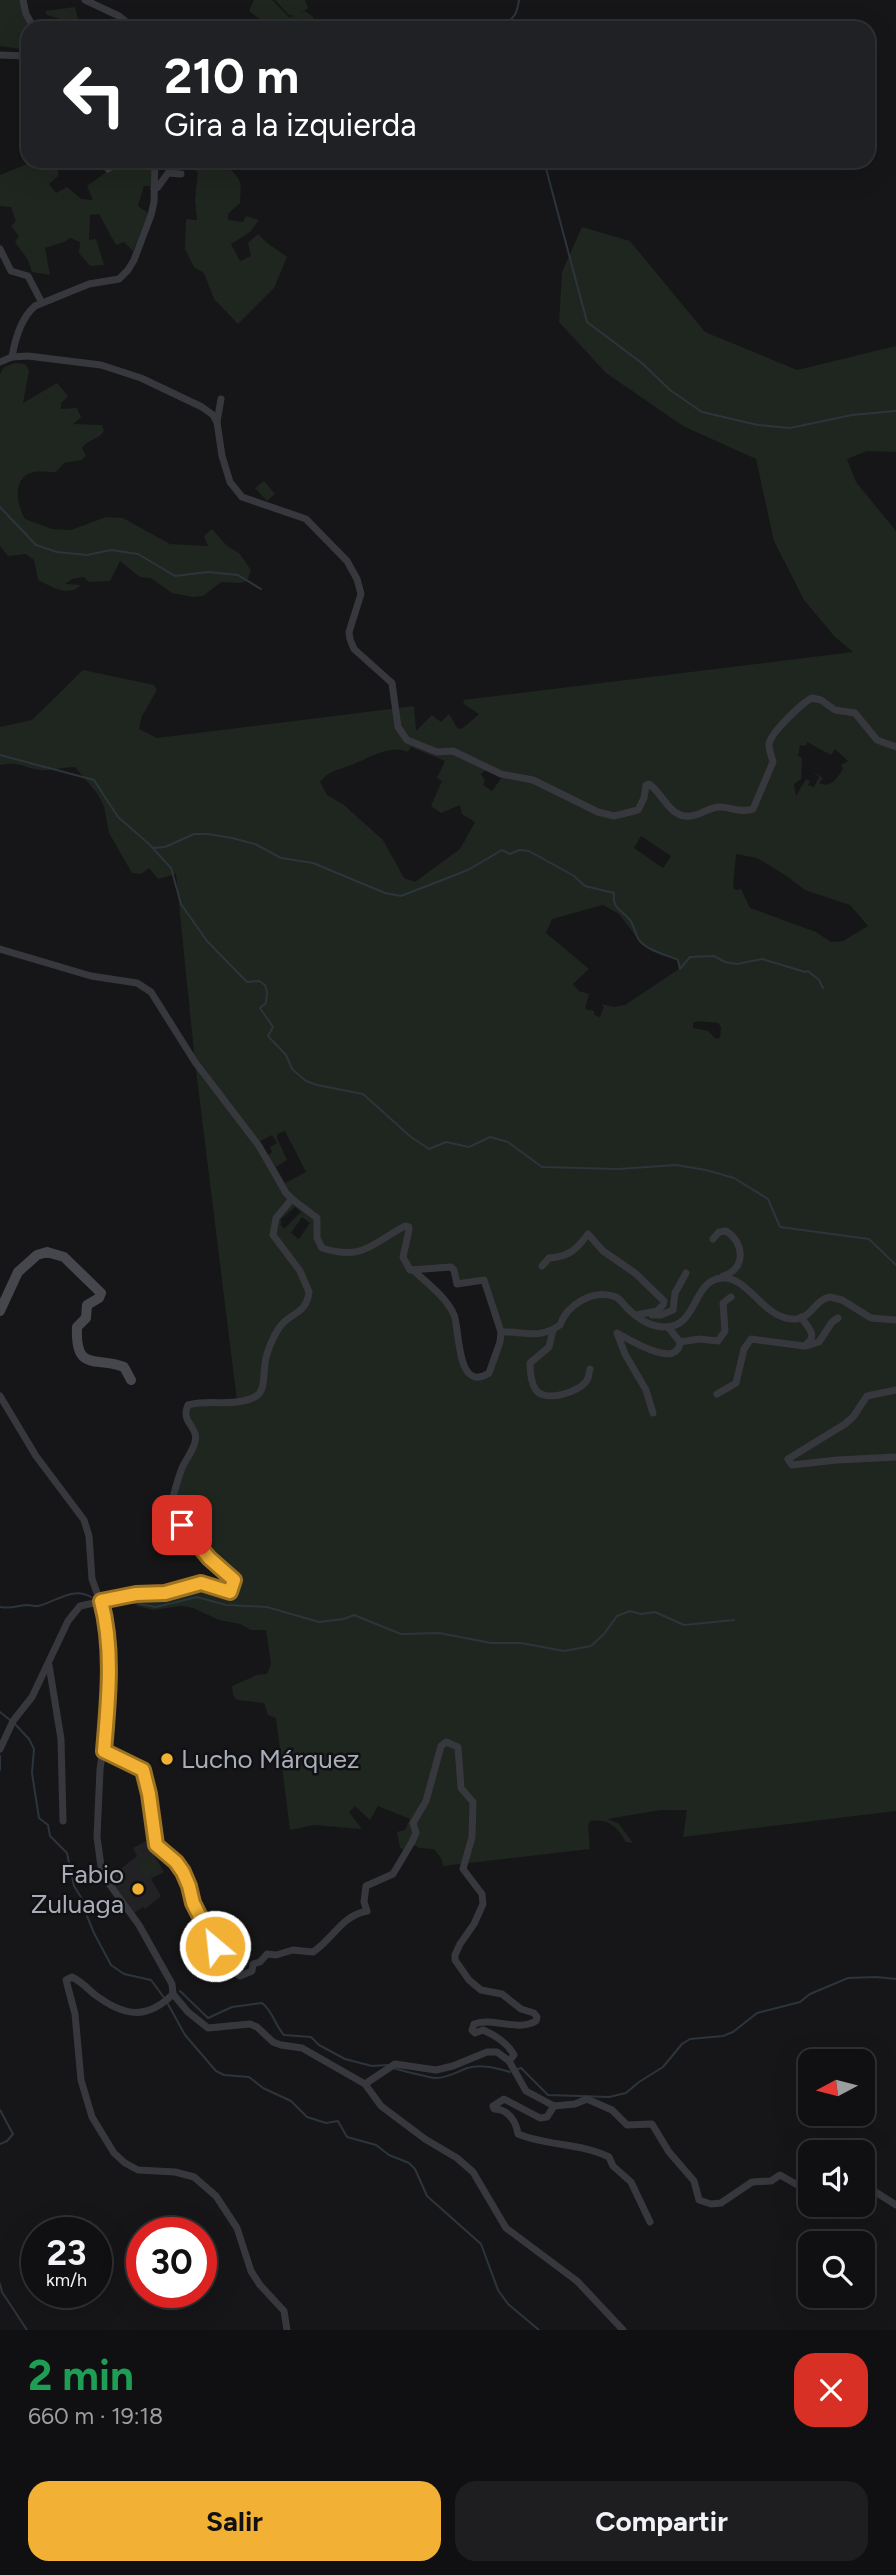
<!DOCTYPE html>
<html lang="es">
<head>
<meta charset="utf-8">
<style>
  :root { --surface:#101012; --page:#1e1e20; --text:#f1f3f6; --muted:#9c9d9f; --line:#303032; --accent:#f2b134 }
  body { margin:0; font-family:Figtree,sans-serif; background:var(--page); color:var(--text); height:100vh; display:flex; flex-direction:column; font-size:26px; white-space:nowrap }
  * { box-sizing:border-box; margin:0 }
  p { font-size:23px; color:var(--muted) }
  .icon { flex:none; width:38px; height:38px; fill:none; stroke:currentColor; stroke-width:2; stroke-linecap:round; stroke-linejoin:round }
  .map { position:relative; height:2330px; overflow:hidden }
  .drawer { display:flex; flex-direction:column; background:var(--surface); flex:1 }
  .drawer>* { flex:none }
  .top-card { position:absolute; left:21px; top:21px; width:854px; height:147px; border-radius:21px; box-shadow:0 7px 28px #0002,0 0 0 2px var(--line); background:#202124; color:#fff; overflow:hidden }
  .needle { width:46px; rotate:263deg }
  .controls { position:absolute; left:798px; top:2049px; display:grid; gap:14px }
  .controls a { display:grid; place-items:center; width:77px; height:77px; border-radius:14px; background:var(--surface); box-shadow:0 7px 28px #0002,0 0 0 2px var(--line); font-size:35px }
  .speed { position:absolute; left:21px; top:2217px; display:flex; gap:14px; font-size:35px; font-weight:700; text-align:center }
  .speed>* { display:grid; place-content:center; width:91px; height:91px; border-radius:50%; background:var(--surface); box-shadow:0 7px 28px #0002,0 0 0 2px var(--line); line-height:1 }
  .speed small { font-size:18px; font-weight:400 }
  .speed .limit { border:10px solid #d22; background:#fff; color:#111 }
  .pin { position:absolute; display:grid; place-items:center; width:60px; height:60px; color:#fff; margin:-30px; border-radius:14px; box-shadow:0 4px 10px #0006 }
  .me { position:absolute; width:77px; margin:-38px; rotate:332deg; stroke-linejoin:round; filter:drop-shadow(0 0 5px #0008) }
  .turn { display:flex; align-items:center; gap:24px; height:147px; padding:0 28px; font-size:32px }
  .turn .icon { width:91px; height:91px; stroke-width:2.5 }
  .turn b { display:block; font-size:49px; line-height:60px }
  .round { display:grid; place-items:center; flex:none; width:74px; height:74px; border-radius:21px; background:var(--page) }
  .head { display:flex; align-items:center; justify-content:space-between; height:119px; padding:0 28px }
  h1 { font-size:42px; font-weight:700; line-height:52px; color:#1e9e55 }
  .button { display:flex; gap:14px; margin-top:auto; padding:14px 28px }
  .button a { flex:1; height:80px; border-radius:21px; background:var(--accent); color:#111; font-size:28px; font-weight:700; line-height:80px; text-align:center }
  .button a+a { background:var(--page); color:var(--text) }
  .map>svg:first-child { display:block }
  .built { fill:#222225 }
  .green { fill:#1e261f; fill-rule:evenodd }
  .lines { fill:none; stroke-linecap:round; stroke-linejoin:round }
  .stream { stroke:#2c353c; stroke-width:2 }
  .street { stroke:#37383d; stroke-width:7 }
  .secondary { stroke:#45474d; stroke-width:10 }
  .route-casing { stroke:#9d7322; stroke-width:18 }
  .route { stroke:#f2b134; stroke-width:12 }
  .poi-dot { fill:#f2b134; stroke:#111113; stroke-width:2.5 }
  .labels { text-anchor:middle; stroke-width:5; stroke-linejoin:round; paint-order:stroke }
  .poi-label { font-size:26px; fill:#a8adb8; stroke:#111113; text-anchor:start }
</style>
</head>
<body>
<div class="map">
<svg width="896" height="2330" viewBox="0 0 896 2330">
  <rect width="100%" height="100%" fill="#161618"/>
  <!-- built -->
  <polygon class="built" points="146,1841 164,1872 151,1879 161,1896 145,1909 143,1907 134,1913 108,1879 137,1856 133,1848"/>
  <!-- green -->
  <g class="green">
    <polygon points="0,0 20,0 31,28 28,28 28,50 0,46"/>
    <polygon points="254,0 272,0 289,17 295,16 289,15 275,0 305,0 308,8 297,16 305,11 313,17 315,24 311,28 271,28 249,11"/>
    <polygon points="75,7 80,27 91,24 94,28 55,28 60,19 47,15 45,11"/>
    <polygon points="122,161 152,161 151,186 144,186 138,206 148,213 133,251 124,242 116,245 99,214 90,215 89,240 96,239 104,265 90,266 79,253 80,242 70,238 64,242 45,248 50,275 32,272 28,260 15,242 19,236 11,226 16,221 11,207 0,206 0,175 32,162 37,170 58,163 58,176 49,184 56,193 67,187 81,199 93,200 87,186"/>
    <path d="M183,161c18,0 47,0 56,19 3,5 1,16 1,23l-12,11v6l15,2 3,-6 13,4 -9,12 -19,12 9,17 11,-5 -3,-13 10,-9 8,8 21,15 -13,31 -36,36 -24,-25 -10,-26 -10,-6 -9,-18 1,-30 11,1 -2,-21 3,-27 -16,-8z"/>
    <path d="M582,227l48,14 75,91 92,38 99,-24v106l-29,-1 -20,8 9,23 40,49v1280l-213,26 4,-27h-26l-54,9 12,5 14,19 -7,-1c-9,-16 -18,-24 -36,-21l-2,4 2,24 -147,17 -2,-8 -7,-9 -15,-1 -8,-5 -6,7 -5,-2 -3,-16 8,-2 5,-11 -32,-13 -8,14 -15,-14 -6,6 13,17 -48,-4 -24,5 -14,-112 -8,-3 -4,-12 -27,-3 -4,-5 -1,-9 25,-11 10,-1 4,-10 -5,-34h-15l-11,-6 -21,-4 -26,-12 -12,-2 -28,4 -16,-4v-3c18,-4 36,-9 54,-12 24,-5 28,13 51,-4l-12,5 4,-12 -36,-34 -27,-40 24,-63 -7,-38 49,-4 -42,-339 -19,-188 -18,5 -9,-11 -8,6 -9,-1 -23,-40 -5,-27 -8,-14 -21,-25c-10,0 -27,4 -35,3 -18,-2 -18,-9 -40,-5v-38l32,-7 51,-50 71,15 3,5 -15,26 -3,13 18,9 257,-32 2,25 16,-16 9,7 8,-8 9,15 5,-1 16,-14 -15,-10 -1,-4 390,-48 -19,-16 -30,-36 -30,-59 -18,-82 -73,-33 -77,-53 -47,-51 3,-50zM807,742l24,13 4,-6 13,12 -7,4 2,4c-6,9 -12,20 -24,14l4,-5 -13,-8 9,7 -5,10 -6,-2 2,-4 -4,-2 -10,17 -2,-12 7,-5 1,-21 -4,-2 2,-11 6,1zM411,747l34,14 -8,17 5,3 -11,25 10,7 19,-8 2,9 13,8 -15,27 -45,33 -11,-4 -21,-38 -39,-35 -17,-10 -7,-13c11,-13 20,-12 34,-18 17,-7 36,-20 54,-12zM485,770l17,7 -10,14 -9,-6 2,-4 -4,-7zM641,836l30,20 -8,12 -29,-20zM736,854l21,4 28,17 20,15 45,15 18,21 -25,15 -12,1 -15,-10 -66,-24 -9,-19 -6,1 -2,-3zM603,905l16,9 24,31 35,15 1,9 -54,36 -11,2 -13,-3 3,3 -4,10 -6,-2v-4l-9,-2 4,-15 -10,-3 -6,-7 16,-15 -43,-36 6,-14zM697,1021l21,2 3,4 -1,11 -4,1 -8,-8 -15,-3v-5zM285,1131l21,41 -21,11 -9,-16 11,-7 -10,-22v-4zM272,1135l5,8 -7,4 2,5 -5,4 -8,-14zM295,1207l6,5 -17,17 -4,-5 2,-2 -2,-2zM302,1217l8,6 -11,16 -8,-6zM413,1270h41l7,15 23,-5 17,52 -12,41 -17,2 -13,-25 -11,-45z"/>
    <path d="M15,363l10,1 4,6 -6,33 34,-20 11,13 -7,7v6l16,-1 4,9 -8,7 29,1 2,6c-6,9 -16,8 -22,17l4,8 -5,4 -17,3 -8,9c-7,0 -15,-1 -22,0 -23,5 -17,33 -9,47l27,10 19,1 35,-13 17,1 47,26 34,2h4l-4,-10 8,-7 15,17 12,7 12,17 -4,11 -7,2 -19,-1 -18,14 -10,1 -21,-4 -21,-15 -11,-1 -20,-16 -10,20 -21,1 -5,-5 -12,2 -7,5 16,1c-13,13 -30,1 -43,-5l-4,-20 -8,-6 -18,2 -8,-10v-172l4,-7z"/>
    <polygon points="264,481 275,494 267,501 255,488"/>
    <polygon points="152,1854 161,1867 146,1878 137,1865"/>
  </g>
  <g class="lines">
    <!-- stream -->
    <g class="stream">
      <path d="M502,28c11,-12 14,-9 17,-28"/>
      <polyline points="544,161 587,322 643,364 670,390 702,412 758,425 790,428 852,415 896,411"/>
      <polyline points="0,507 36,545 57,552 87,555 111,550 138,554 175,576 208,572 238,575 261,589"/>
      <polyline points="0,755 94,780 118,817 149,844 171,868 181,904 207,941 247,982 259,981 265,985 267,992 266,1003 260,1008 273,1027 268,1036 286,1055 292,1069 306,1081 317,1085 363,1094 411,1137 429,1149 446,1142 469,1147 490,1137 508,1142 542,1167 618,1169 676,1165 706,1170 734,1178 768,1199 780,1227 869,1239 896,1265"/>
      <path d="M153,848l12,-1 29,-13h14l24,4 23,6 26,14 32,5 72,30 16,3 67,-26 34,-20 8,4 9,-4 10,1 45,25 11,10 29,7c-2,16 7,16 16,27 4,5 5,14 9,20 7,10 28,15 39,20l2,9 10,-12 24,-1 11,6 12,2 25,-5 43,13 3,-1 11,9 4,8"/>
      <polyline points="106,1605 124,1601 156,1607 197,1597 226,1605 267,1607 319,1622 344,1619 354,1615 401,1634 439,1633 491,1643 521,1643 564,1651 591,1646 604,1634 617,1616 630,1611 641,1614 655,1612 684,1625 734,1620"/>
      <path d="M0,1607c14,2 14,-1 27,-2 3,0 7,1 11,1 18,-4 35,-20 53,-9"/>
      <polyline points="0,1712 10,1720"/>
      <polyline points="14,1723 29,1739 34,1749 32,1773 39,1818 48,1825 50,1836 67,1853 74,1886 87,1907 87,1916 94,1933 111,1965 124,1974 151,1980 165,1999"/>
      <polyline points="0,1756 0,1770"/>
      <path d="M180,1991l28,27 24,-11 30,-4c10,7 13,22 22,32l27,2 8,8 26,14 27,7 16,-1"/>
      <polyline points="168,2004 185,2035 216,2071 224,2075 249,2077 263,2088 291,2101 307,2117 326,2123 338,2121 347,2137 376,2145 389,2155 409,2163 415,2169 427,2196 481,2244 498,2290 508,2304 539,2330"/>
      <path d="M393,2068c7,2 37,10 43,10 11,0 21,-6 31,-10 15,-4 28,0 43,4"/>
      <polyline points="518,2069 521,2068 548,2095 609,2097 626,2093 639,2082 663,2067 682,2044 690,2039 723,2036 733,2032 757,2013 800,2002 810,1994 848,1978 876,1977 896,1979"/>
      <polyline points="0,2110 13,2134 7,2141 0,2144"/>
      <polyline points="0,2284 2,2292 27,2330"/>
    </g>
    <!-- street -->
    <g class="street">
      <polyline points="23,0 26,14 34,28"/>
      <polyline points="85,0 119,16 134,28"/>
      <polyline points="0,55 28,56"/>
      <path d="M155,161l-1,41 -3,13 -17,45 -6,10 -9,9 -30,5 -54,22c-14,12 -20,33 -23,51l16,-1 73,9 40,13 61,29 11,8 4,7"/>
      <polyline points="108,169 119,161"/>
      <polyline points="154,189 158,187 168,173 181,174"/>
      <polyline points="0,249 11,271 28,276 42,303"/>
      <polyline points="0,362 12,357"/>
      <path d="M221,399l-4,23 5,34 8,26 12,15 64,22 41,42 10,18 4,15 -12,38 1,7 4,10 38,34 6,44 9,13 30,12 16,-1 48,23 32,6 65,32 16,4 24,-6 6,-12 2,-13 3,-1c15,10 22,39 46,31 9,-2 17,-9 26,-8 12,1 21,6 32,2l20,-47c-1,-5 -4,-11 -4,-17 0,-11 33,-42 43,-47l9,2 14,10 20,3 22,27 19,7"/>
      <path d="M0,949l91,27 46,7 14,9 44,70 64,84 27,47 6,6 -16,19 -3,17 27,36 9,21c-3,24 -20,20 -30,36 -6,9 -13,25 -14,36 -3,19 3,32 -22,37 -19,4 -36,-1 -55,4 -8,18 11,21 7,37 -2,9 -9,17 -13,26 -3,8 -9,29 -11,38 11,30 40,53 63,74l-4,12 -29,-9 -36,10 -29,1 -56,12 -12,15 -36,76 -19,24 -13,28"/>
      <path d="M292,1199l25,19v20l5,10c41,13 49,-4 83,-22l4,1v3l-6,27 7,13 41,-3 3,3 3,14 27,-4 17,52 -1,10 -11,31c-33,21 -29,-44 -35,-58 -7,-17 -27,-32 -41,-45"/>
      <path d="M713,1239l6,-7 7,-1c19,12 20,38 -3,45"/>
      <path d="M542,1266l7,-8c20,-1 28,-9 39,-24l15,17 32,22 29,28 -1,4 -6,6 -21,4"/>
      <polyline points="652,1315 661,1315 673,1310 675,1293 686,1273"/>
      <path d="M553,1330l-4,17 -19,16c0,8 1,20 6,27 10,13 44,2 51,-10 2,-3 2,-8 3,-11"/>
      <path d="M501,1332c23,-1 38,8 59,-7 7,-20 33,-37 56,-28 4,2 8,8 11,11 10,10 23,19 38,19 33,0 27,-47 57,-49 27,-2 41,42 73,41 17,-1 19,-19 35,-22l12,3 29,18 25,2"/>
      <polyline points="680,1342 699,1339 718,1341 725,1331 723,1303 731,1297"/>
      <polyline points="806,1346 819,1342 832,1322 838,1318"/>
      <polyline points="896,1390 867,1396 853,1417 845,1424 788,1459 792,1465 837,1460 896,1457"/>
      <path d="M717,1394l19,-11 8,-34 7,-10 53,7c15,-10 5,-17 -3,-29"/>
      <polyline points="0,1396 36,1456 84,1520 89,1536 92,1579 105,1615 108,1646 109,1709 100,1769 97,1837 102,1874 139,1925 172,1984 173,1994 188,2012 208,2028 250,2024 257,2027 273,2042 281,2045 302,2048 365,2084 381,2106 425,2139 457,2158 473,2172 506,2228 577,2281 623,2330"/>
      <path d="M653,1413l-7,-23 -21,-36 -8,-21c13,7 61,37 63,9l-12,-15"/>
      <polyline points="49,1665 61,1739 63,1821"/>
      <path d="M104,1751l39,19 6,24 7,51 20,17 7,10 6,14 4,18 12,25 10,17 9,6 6,17 10,7 12,-5 1,-7 7,-2 7,-8 9,1 17,-5 20,2c20,-13 28,-36 54,-41l-3,-9 2,-16 27,-12 19,-32 4,-9 -3,-10 13,-22 15,-55 5,-4 12,5 3,41 12,14 -1,35 -9,32 19,25 1,10 -9,20 -14,20 -5,11v5l14,20 12,10 21,4 19,15 13,4 3,4 -1,4c-19,11 -42,-4 -62,3l-2,6 3,3 8,-3c12,5 25,14 31,25l-5,6"/>
      <path d="M173,1994c-27,27 -50,22 -79,0 -7,-6 -12,-12 -22,-17l-6,3 9,34 6,66 11,37 22,36 11,10 13,7 37,2 19,5 22,19 21,32 14,43 9,14 24,26 3,19"/>
      <polyline points="365,2084 395,2064 436,2070 453,2066 487,2052 497,2052 509,2061 526,2091 554,2106 575,2104 587,2099 612,2110 627,2125 652,2124 669,2152 694,2181 699,2200 711,2204 721,2203 752,2182 771,2181 780,2175 810,2192"/>
      <path d="M554,2106l-7,11 -7,1 -36,-19 -11,7 1,3c14,0 22,12 24,25 29,12 63,9 91,23l4,9 18,16 19,40"/>
      <polyline points="863,2184 896,2205"/>
      <polyline points="828,2205 832,2209 838,2205"/>
    </g>
    <!-- secondary -->
    <path class="secondary" d="M0,1311l18,-39 19,-17 10,-3 17,5 37,36 -2,5 -12,7 -1,13 -9,9c-2,46 19,29 47,40l7,13"/>
  </g>
  <g class="lines">
    <!-- route casing -->
    <g class="route-casing">
      <path id="route" d="M182,1525l27,33 25,22 -4,12 -29,-9 -36,10 -29,1 -35,7c13,48 7,101 3,150l39,19 6,24 7,51 20,17 7,10 6,14 4,17 22,43"/>
    </g>
    <!-- route -->
    <use href="#route" class="route"/>
  </g>
  <!-- markers -->
  <g class="poi-dot">
    <circle cx="167" cy="1759" r="7"/>
    <circle cx="138" cy="1889" r="7"/>
  </g>
  <g class="labels">
    <!-- poi labels -->
    <g class="poi-label">
      <text x="181" y="1768">Lucho Márquez</text>
      <text x="124" y="1883" text-anchor="end">Fabio<tspan x="124" dy="30">Zuluaga</tspan></text>
    </g>
  </g>
</svg>
<div class="controls">
<a><svg class="needle" viewBox="-14 -14 28 28"><path d="M0-13l5 13h-10z" fill="#e53935"/><path d="M0 13l5-13h-10z" fill="#9c9d9f"/></svg></a>
<a><svg class="icon" aria-label="sound" viewBox="0 0 24 24"><path d="M4 9h4l5-4v14l-5-4H4zM17 9q2 3 0 6"/></svg></a>
<a><svg class="icon" aria-label="search" viewBox="0 0 24 24"><circle cx="10" cy="10" r="6"/><path d="M15 15l6 6"/></svg></a>
</div>
<div class="speed"><div>23<small>km/h</small></div><div class="limit">30</div></div>
<div class="pin" style="left:182px;top:1525px;background:#d93025"><svg class="icon" aria-label="arrive" viewBox="0 0 24 24"><path d="M6 21V4h12l-3 4 3 4H6"/></svg></div>
<svg class="me" style="left:215px;top:1946px" viewBox="-20 -20 40 40"><circle r="17" fill="#f2b134" stroke="#fff" stroke-width="3"/><path d="M0-11L8 9 0 5-8 9z" fill="#fff"/></svg>
<div class="top-card">
<div class="turn"><svg class="icon" aria-label="left" viewBox="0 0 24 24"><path d="M17 20v-9H6M10 6l-5 5 5 5"/></svg><div><b>210 m</b>Gira a la izquierda</div></div>
</div>
</div>
<section class="drawer">
<div class="head"><div><h1>2 min</h1><p>660 m · 19:18</p></div><a class="round" style="background:#d93025;color:#fff"><svg class="icon" aria-label="close" viewBox="0 0 24 24"><path d="M6 6l12 12M18 6L6 18"/></svg></a></div>
<div class="button"><a>Salir</a><a>Compartir</a></div>
</section>
</body>
</html>
